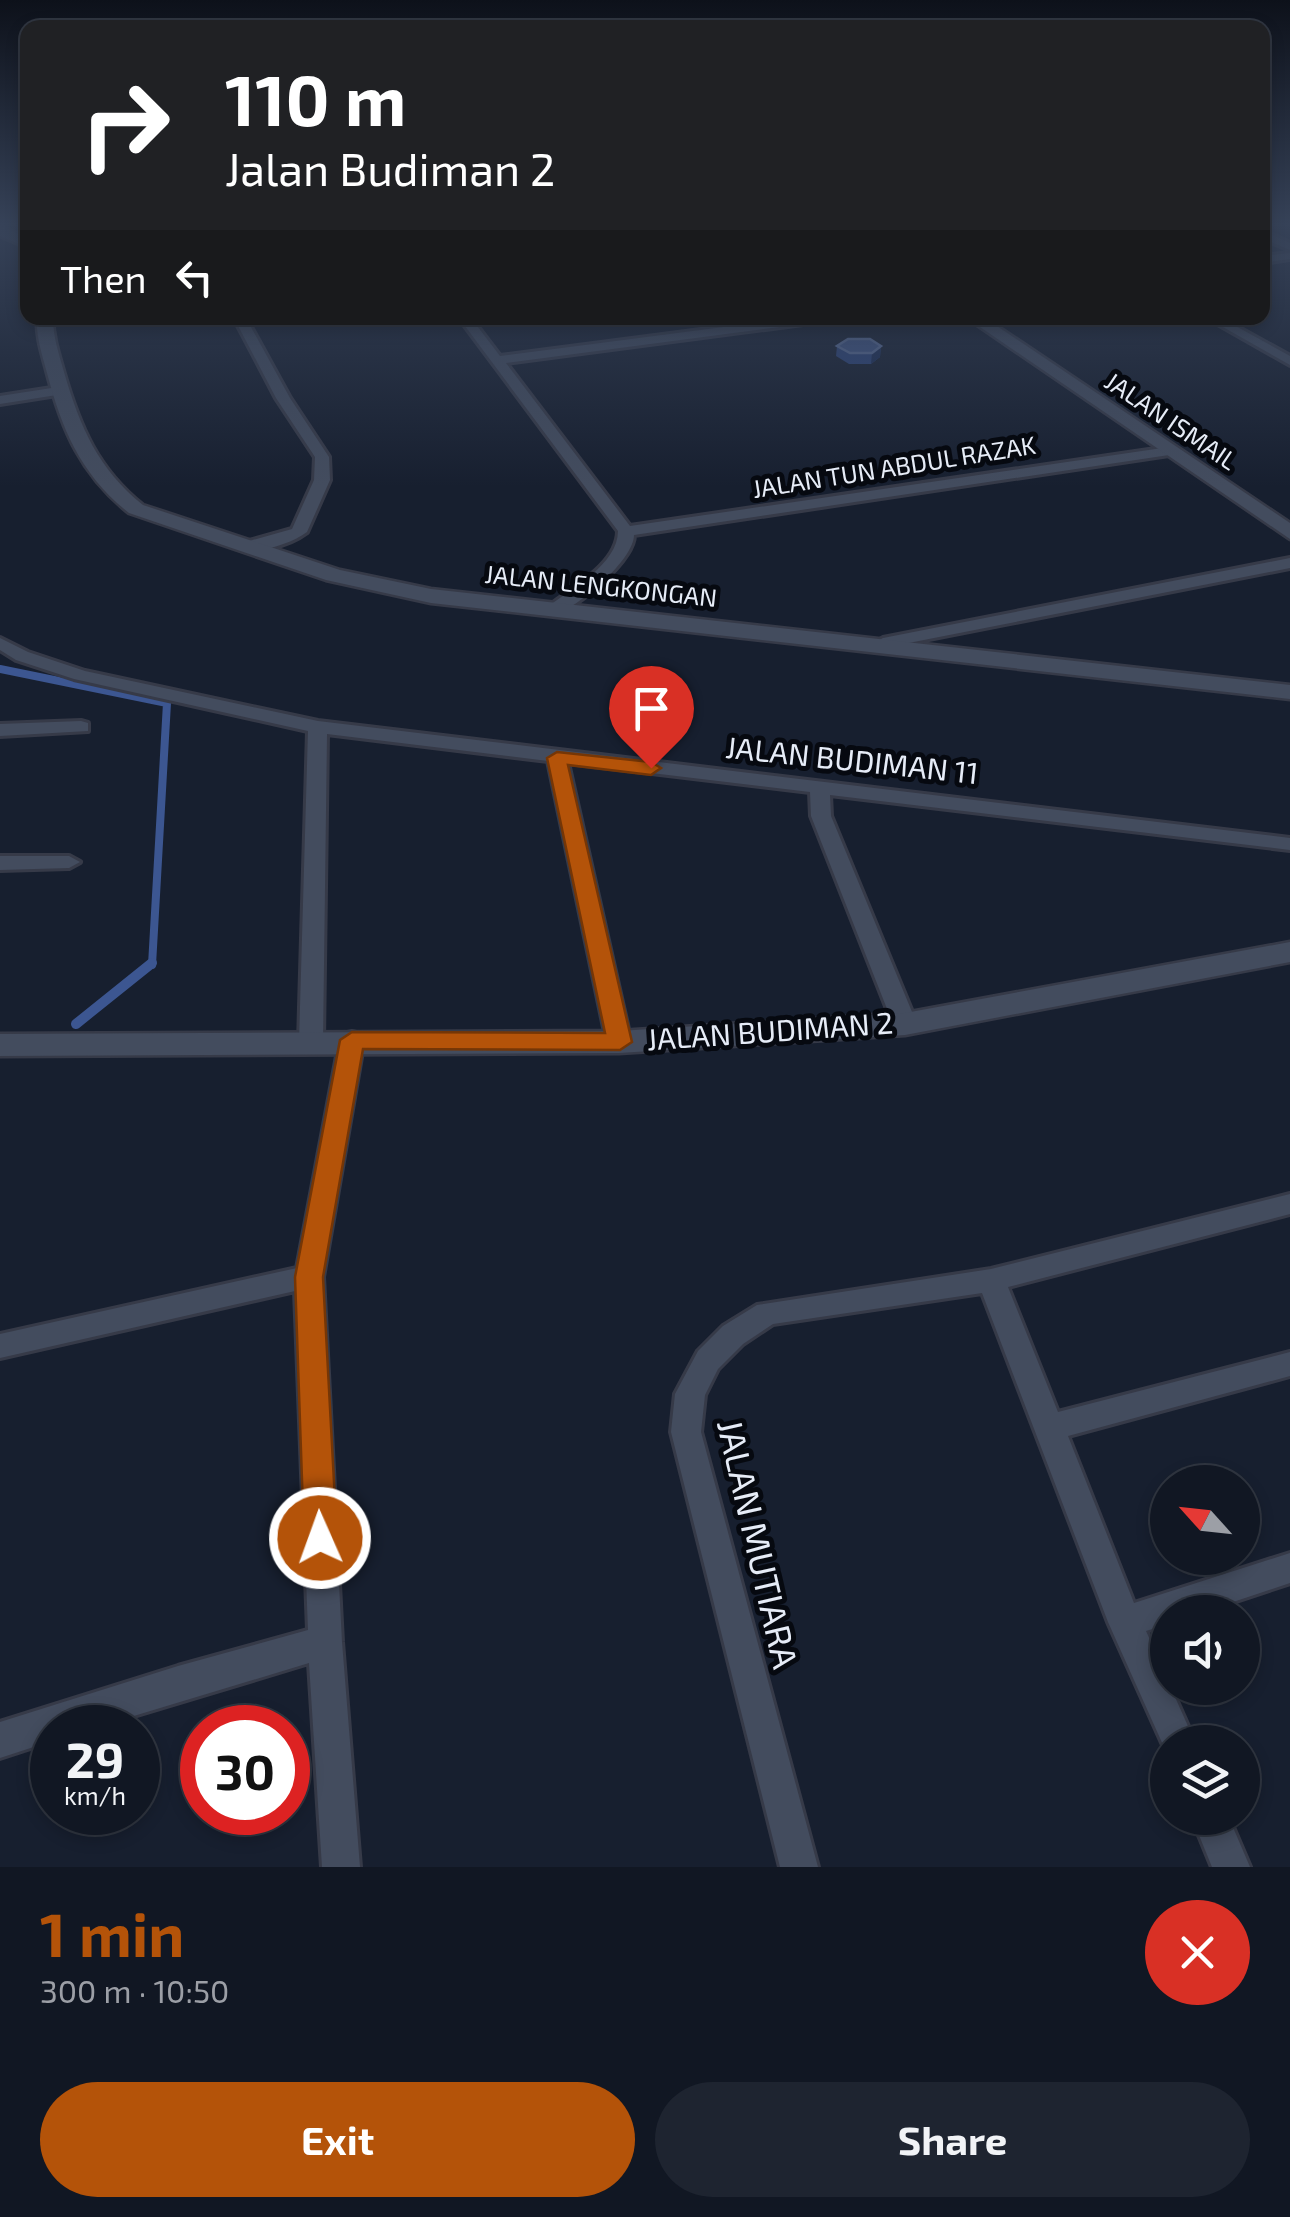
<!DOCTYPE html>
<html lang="en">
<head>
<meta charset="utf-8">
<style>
  :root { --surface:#111723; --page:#1e2430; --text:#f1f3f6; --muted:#9c9fa6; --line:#303641; --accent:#b45309 }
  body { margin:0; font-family:"Exo 2",sans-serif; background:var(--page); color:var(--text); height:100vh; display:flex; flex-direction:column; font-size:38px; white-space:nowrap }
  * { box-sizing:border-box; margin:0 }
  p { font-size:32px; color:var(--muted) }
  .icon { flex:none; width:55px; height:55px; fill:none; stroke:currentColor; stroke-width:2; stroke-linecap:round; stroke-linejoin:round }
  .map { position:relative; height:1867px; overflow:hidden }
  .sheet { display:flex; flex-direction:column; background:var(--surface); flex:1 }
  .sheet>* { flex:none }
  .banner { position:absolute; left:20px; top:20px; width:1250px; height:305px; border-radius:20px; box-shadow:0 5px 15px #0003,0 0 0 2px var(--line); background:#202124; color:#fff; overflow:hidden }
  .needle { width:65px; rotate:297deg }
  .fabs { position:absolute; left:1150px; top:1465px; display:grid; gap:20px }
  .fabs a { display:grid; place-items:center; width:110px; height:110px; border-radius:50%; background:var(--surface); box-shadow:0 5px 15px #0003,0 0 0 2px var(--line); font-size:50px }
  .speed { position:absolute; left:30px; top:1705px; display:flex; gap:20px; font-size:50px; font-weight:700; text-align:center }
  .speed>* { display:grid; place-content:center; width:130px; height:130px; border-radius:50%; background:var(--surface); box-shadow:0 5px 15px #0003,0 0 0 2px var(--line); line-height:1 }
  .speed small { font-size:25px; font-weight:400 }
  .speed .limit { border:15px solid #d22; background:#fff; color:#111 }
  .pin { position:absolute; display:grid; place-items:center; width:85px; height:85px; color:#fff; margin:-102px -42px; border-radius:50% 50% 50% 0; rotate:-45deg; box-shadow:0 0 10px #0007 }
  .pin .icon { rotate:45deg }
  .me { position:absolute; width:110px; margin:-55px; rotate:358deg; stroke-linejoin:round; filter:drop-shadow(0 0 8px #0008) }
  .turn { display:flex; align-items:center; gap:35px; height:210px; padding:0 40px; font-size:45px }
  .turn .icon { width:130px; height:130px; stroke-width:2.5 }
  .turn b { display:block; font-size:70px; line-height:85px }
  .then { display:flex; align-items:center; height:95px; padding:0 40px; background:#0003; gap:20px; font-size:38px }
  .round { display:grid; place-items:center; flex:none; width:105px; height:105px; border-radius:52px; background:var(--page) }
  .overview { display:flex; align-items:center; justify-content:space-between; height:170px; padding:0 40px }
  h1 { font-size:60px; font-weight:700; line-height:75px; color:var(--accent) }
  .primary-button { display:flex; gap:20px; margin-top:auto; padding:20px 40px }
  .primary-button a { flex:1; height:115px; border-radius:60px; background:var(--accent); color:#fff; font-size:40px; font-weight:700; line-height:115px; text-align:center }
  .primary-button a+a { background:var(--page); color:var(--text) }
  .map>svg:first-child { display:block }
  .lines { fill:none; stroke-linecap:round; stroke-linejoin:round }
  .stream-far1 { stroke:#3c5691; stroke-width:8 }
  .stream { stroke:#3c5691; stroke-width:10 }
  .minor-casing { stroke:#363a48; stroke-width:6 }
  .tertiary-casing { stroke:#363a48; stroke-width:5 }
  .minor { fill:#434c5e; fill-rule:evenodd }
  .tertiary { fill:#434c5e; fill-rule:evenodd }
  .wall { fill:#2c4378 }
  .shaded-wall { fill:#1b2d55 }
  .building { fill:#405585; stroke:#5a6d97; stroke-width:2.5 }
  .route { fill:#b45309; stroke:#753606; stroke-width:2.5 }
  .labels { text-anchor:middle; stroke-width:10; stroke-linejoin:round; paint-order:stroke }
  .far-street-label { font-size:25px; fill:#e6ecf7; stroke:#060910 }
  .street-label { font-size:30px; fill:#e6ecf7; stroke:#060910 }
  .near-street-label { font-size:35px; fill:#e6ecf7; stroke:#060910 }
</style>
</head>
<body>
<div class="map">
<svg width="1290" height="1867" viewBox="0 0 1290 1867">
  <rect width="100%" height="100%" fill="#171f2f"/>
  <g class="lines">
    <!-- stream-far1 -->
    <polyline class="stream-far1" points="0,669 167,703 152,965"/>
    <!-- stream -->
    <polyline class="stream" points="76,1024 152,963"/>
    <!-- minor casing -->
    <g class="minor-casing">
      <g id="minor">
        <polygon points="1262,230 1290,243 1290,250 1262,238"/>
        <polygon points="1290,253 1290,259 1262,263 1262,256"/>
        <path d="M234,318h12l44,80 39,59 1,23 -23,52c-16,12 -54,25 -72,13l57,-16 22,-49 1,-23 -39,-59z"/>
        <path d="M459,318h12l29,38 293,-38h31l-6,4 -312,41 124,163 539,-79 7,4 -7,4 -535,80c0,25 -56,72 -79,80l-6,-1v-8c23,-18 69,-42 69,-75z"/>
        <polygon points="1207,318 1221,318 1290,356 1290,365"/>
        <polygon points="58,387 65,391 63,394 0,404 0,396"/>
        <polygon points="1290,558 1290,568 883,648 874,643 883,638"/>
        <polygon points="0,638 28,652 85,671 318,721 1290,838 1290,850 830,795 831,816 917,1024 905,1032 893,1024 811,816 810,792 568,763 631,1042 628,1048 610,1048 607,1042 548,761 327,734 323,1042 320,1048 302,1048 299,1042 308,731 74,679 16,660 0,650"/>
        <polygon points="81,721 88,723 88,731 0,736 0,724"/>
        <polygon points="0,856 69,856 80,862 69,868 0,870"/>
        <polygon points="352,1032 361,1034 364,1040 323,1277 342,1642 360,1867 322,1867 309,1663 94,1728 52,1728 52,1741 0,1758 0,1722 178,1666 308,1630 295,1291 0,1358 0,1334 297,1268 340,1040 343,1034"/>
        <polygon points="1290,1194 1290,1214 1008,1287 1058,1412 1290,1352 1290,1376 1068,1436 1134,1603 1290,1553 1290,1583 1203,1612 1168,1612 1168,1624 1146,1631 1168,1679 1168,1688 1171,1688 1195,1742 1168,1742 1168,1756 1108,1622 982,1293 773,1324 743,1344 718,1369 705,1395 701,1432 818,1867 780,1867 671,1432 675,1394 698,1351 723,1326 757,1305 991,1269"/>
        <polygon points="1192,1818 1229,1818 1250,1867 1212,1867"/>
      </g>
    </g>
    <!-- tertiary casing -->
    <g class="tertiary-casing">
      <g id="tertiary">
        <polygon points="0,226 28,238 28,248 0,236"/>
        <path d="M37,318h16c0,19 6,36 11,54 16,55 34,97 79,133l197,65 91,19 859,96v14l-859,-96 -105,-23 -197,-67c-48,-38 -67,-83 -82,-140 -5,-19 -11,-36 -10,-55z"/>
        <polygon points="967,318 985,318 1290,523 1290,539"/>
        <polygon points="1290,942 1290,962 905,1035 619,1053 0,1056 0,1034 619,1031 905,1013"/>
      </g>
    </g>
    <!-- minor -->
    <use href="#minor" class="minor"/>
    <!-- tertiary -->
    <use href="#tertiary" class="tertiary"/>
  </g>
  <!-- wall -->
  <polygon class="wall" points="837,346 881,346 880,357 871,364 849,364 836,356"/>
  <!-- shaded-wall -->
  <polygon class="shaded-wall" points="881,346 880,357 871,364 872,353"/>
  <!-- building -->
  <polygon class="building" points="848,339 870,339 881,346 872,353 850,353 837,346"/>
  <!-- sky -->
  <linearGradient id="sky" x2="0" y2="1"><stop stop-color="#0d111a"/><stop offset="0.46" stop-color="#364258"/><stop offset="1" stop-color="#364258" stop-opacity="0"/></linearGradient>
  <rect width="1290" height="487" fill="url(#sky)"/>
  <!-- route -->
  <polygon class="route" points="557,752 651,762 661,768 651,775 568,765 632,1042 620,1050 363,1049 323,1277 337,1538 332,1549 320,1553 309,1549 304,1538 295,1277 340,1040 352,1032 605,1033 547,758"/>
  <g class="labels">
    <!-- far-street labels -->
    <g class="far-street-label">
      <text transform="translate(1171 421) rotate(34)" y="9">JALAN ISMAIL</text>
      <text transform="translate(894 467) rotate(-9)" y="9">JALAN TUN ABDUL RAZAK</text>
      <text transform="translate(601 586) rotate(6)" y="9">JALAN LENGKONGAN</text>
    </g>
    <!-- street labels -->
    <g class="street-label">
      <text transform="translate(852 761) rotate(6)" y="10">JALAN BUDIMAN 11</text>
      <text transform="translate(770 1032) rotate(-4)" y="10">JALAN BUDIMAN 2</text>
    </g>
    <!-- near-street labels -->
    <g class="near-street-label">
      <text transform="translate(757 1544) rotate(77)" y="12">JALAN MUTIARA</text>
    </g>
  </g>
</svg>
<div class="fabs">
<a><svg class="needle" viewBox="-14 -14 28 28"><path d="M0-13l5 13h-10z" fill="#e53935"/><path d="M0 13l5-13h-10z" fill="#9c9fa6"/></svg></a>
<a><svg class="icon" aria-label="sound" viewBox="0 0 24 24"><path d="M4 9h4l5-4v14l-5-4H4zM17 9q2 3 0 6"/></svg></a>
<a><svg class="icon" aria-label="layers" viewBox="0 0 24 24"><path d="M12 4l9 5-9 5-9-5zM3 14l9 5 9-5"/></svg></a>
</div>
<div class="speed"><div>29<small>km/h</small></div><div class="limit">30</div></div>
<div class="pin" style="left:651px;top:768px;background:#d93025"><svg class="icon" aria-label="arrive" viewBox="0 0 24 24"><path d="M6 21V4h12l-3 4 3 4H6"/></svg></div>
<svg class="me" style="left:320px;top:1538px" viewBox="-20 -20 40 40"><circle r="17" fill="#b45309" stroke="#fff" stroke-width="3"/><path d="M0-11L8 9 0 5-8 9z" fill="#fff"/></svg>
<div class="banner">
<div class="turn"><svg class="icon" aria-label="right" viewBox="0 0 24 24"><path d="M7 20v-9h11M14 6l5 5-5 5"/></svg><div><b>110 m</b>Jalan Budiman 2</div></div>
<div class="then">Then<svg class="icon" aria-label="left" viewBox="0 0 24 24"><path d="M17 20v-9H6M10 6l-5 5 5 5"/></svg></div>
</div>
</div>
<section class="sheet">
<div class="overview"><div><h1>1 min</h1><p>300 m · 10:50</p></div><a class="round" style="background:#d93025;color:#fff"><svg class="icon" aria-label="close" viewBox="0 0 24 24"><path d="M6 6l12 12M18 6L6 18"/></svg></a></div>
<div class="primary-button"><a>Exit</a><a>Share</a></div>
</section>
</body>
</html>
